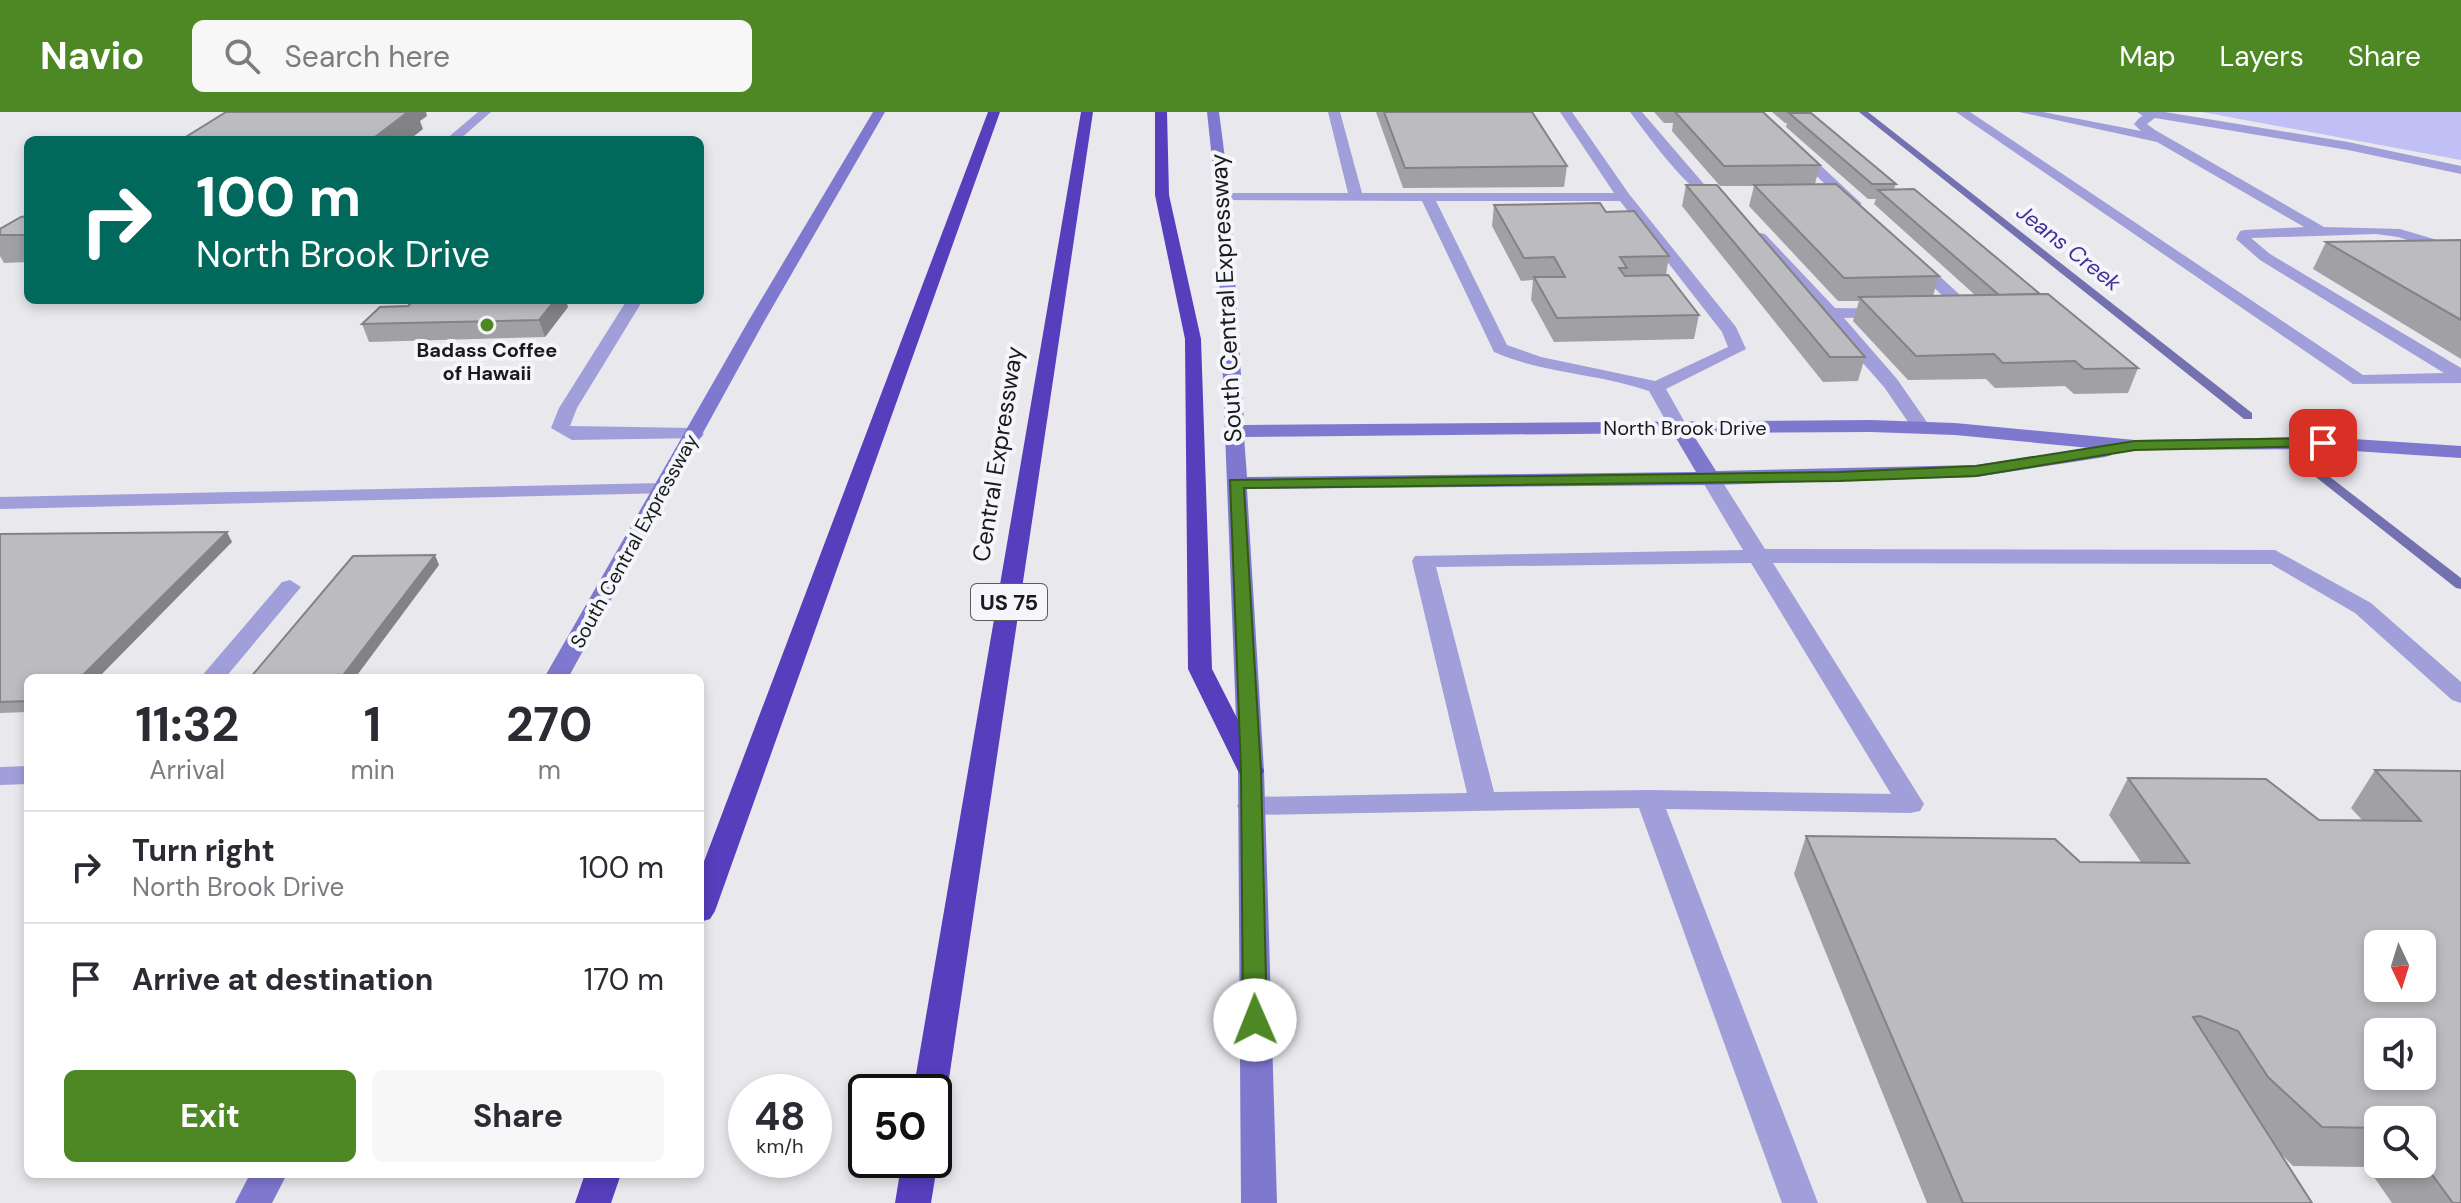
<!DOCTYPE html>
<html lang="en">
<head>
<meta charset="utf-8">
<style>
  :root { --surface:#fff; --page:#f7f7f7; --text:#2b2b33; --muted:#7c7c81; --line:#e1e1e2; --accent:#4d8825 }
  body { margin:0; font-family:"DM Sans",sans-serif; background:var(--page); color:var(--text); height:100vh; display:flex; flex-direction:column; font-size:30px; white-space:nowrap }
  * { box-sizing:border-box; margin:0 }
  p { font-size:26px; color:var(--muted) }
  .icon { flex:none; width:44px; height:44px; fill:none; stroke:currentColor; stroke-width:2; stroke-linecap:round; stroke-linejoin:round }
  .map { position:relative; flex:1; overflow:hidden }
  .side { position:absolute; left:24px; top:562px; width:680px; height:504px; display:flex; flex-direction:column; background:var(--surface); border-radius:12px; box-shadow:0 4px 12px #0003 }
  .side>* { flex:none }
  .hud { position:absolute; left:24px; top:24px; width:680px; height:168px; border-radius:12px; box-shadow:0 4px 12px #0003; background:#00695c; color:#fff; overflow:hidden }
  .needle { width:52px; rotate:176deg }
  .tools { position:absolute; left:2364px; top:818px; display:grid; gap:16px }
  .tools a { display:grid; place-items:center; width:72px; height:72px; border-radius:12px; background:var(--surface); box-shadow:0 4px 12px #0003; font-size:40px }
  .speed { position:absolute; left:728px; top:962px; display:flex; gap:16px; font-size:40px; font-weight:700; text-align:center }
  .speed>* { display:grid; place-content:center; width:104px; height:104px; border-radius:50%; background:var(--surface); box-shadow:0 4px 12px #0003; line-height:1 }
  .speed small { font-size:20px; font-weight:400 }
  .speed .limit { border:4px solid #111; border-radius:12px; background:#fff; color:#111 }
  .pin { position:absolute; display:grid; place-items:center; width:68px; height:68px; color:#fff; margin:-34px; border-radius:16px; box-shadow:0 4px 12px #0006 }
  .me { position:absolute; width:88px; margin:-44px; rotate:359deg; stroke-linejoin:round; filter:drop-shadow(0 0 6px #0008) }
  .turn { display:flex; align-items:center; gap:28px; height:168px; padding:0 40px; font-size:36px }
  .turn .icon { width:104px; height:104px; stroke-width:2.5 }
  .turn b { display:block; font-size:56px; line-height:68px }
  .eta { display:flex; justify-content:space-evenly; align-items:center; height:136px; text-align:center }
  .eta b { font-size:48px; font-weight:700; line-height:56px }
  .action { display:flex; gap:16px; margin-top:auto; padding:16px 40px }
  .action a { flex:1; height:92px; border-radius:12px; background:var(--accent); color:#fff; font-size:32px; font-weight:700; line-height:92px; text-align:center }
  .action a+a { background:var(--page); color:var(--text) }
  ul { padding:0; list-style:none }
  li { display:flex; align-items:center; gap:24px; height:112px; padding:0 40px; border-top:2px solid var(--line) }
  li div { flex:1 }
  li b { display:block; font-size:30px }
  li em { font-style:normal }
  header { display:flex; align-items:center; gap:48px; box-sizing:border-box; height:112px; padding:0 40px; background:var(--accent); color:#fff }
  header strong { font-size:38px }
  nav { display:flex; gap:44px; margin-inline-start:auto; font-size:28px }
  .search { width:560px; height:72px; background:var(--page); display:flex; align-items:center; gap:20px; box-sizing:border-box; padding:0 28px; border-radius:12px; color:var(--muted); font-size:30px }
  .map>svg:first-child { display:block }
  .green { fill:#c0bff6 }
  .lines { fill:none; stroke-linecap:round; stroke-linejoin:round }
  .stream { fill:#7471b0; fill-rule:evenodd }
  .lane { fill:#a09fd9; fill-rule:evenodd }
  .street { fill:#a09fd9; fill-rule:evenodd }
  .secondary { fill:#7f78cf; fill-rule:evenodd }
  .highway { fill:#563ebd; fill-rule:evenodd }
  .wall { fill:#a1a1a5; fill-rule:evenodd }
  .shaded-wall { fill:#838386 }
  .building { fill:#bbbbc0; stroke:#838386; stroke-width:2; fill-rule:evenodd }
  .route { fill:#4d8825; stroke:#325818; stroke-width:2 }
  .poi-dot { fill:#4d8825; stroke:#f5f6fb; stroke-width:3 }
  .labels { text-anchor:middle; stroke-width:8; stroke-linejoin:round; paint-order:stroke }
  .far-poi-label { font-size:20px; font-weight:bold; fill:#1a1a1c; stroke:#f5f6fb }
  .far-street-label { font-size:20px; fill:#1a1a1c; stroke:#f5f6fb }
  .far-water-label { font-size:22px; font-style:italic; fill:#432f95; stroke:#f5f6fb }
  .shield { fill:#f5f6fb; stroke:#5c5c5f; stroke-width:2 }
  .shield-label { font-size:22px; font-weight:bold; fill:#1a1a1c }
  .street-label { font-size:24px; fill:#1a1a1c; stroke:#f5f6fb }
</style>
</head>
<body>
<header>
<strong>Navio</strong>
<div class="search"><svg class="icon" aria-label="search" viewBox="0 0 24 24"><circle cx="10" cy="10" r="6"/><path d="M15 15l6 6"/></svg>Search here</div>
<nav><a>Map</a><a>Layers</a><a>Share</a></nav>
</header>
<div class="map">
<svg width="2461" height="1091" viewBox="0 0 2461 1091">
  <rect width="100%" height="100%" fill="#e8e8ed"/>
  <!-- green -->
  <polygon class="green" points="2202,0 2461,0 2461,48"/>
  <g class="lines">
    <!-- stream -->
    <g class="stream">
      <polygon points="1859,0 1868,0 2252,301 2252,307 2244,307"/>
      <polygon points="2317,355 2461,466 2461,477 2456,476 2312,362 2310,359"/>
    </g>
    <!-- lane -->
    <g class="lane">
      <polygon points="478,0 491,0 459,28 445,28"/>
      <path d="M1328,0h12l22,81h252l-54,-81h12l57,82 107,133 10,22 -80,40 22,39 -2,4h-14l-23,-41c-51,-18 -105,-17 -155,-39l-72,-151 -204,-1v-6l5,-1h125zM1436,89h184l102,131 6,15 -73,34 -114,-24 -34,-12z"/>
      <path d="M1630,0h12l67,78 18,9v6c-28,4 -80,-71 -97,-93z"/>
      <polygon points="1750,0 1763,0 1861,91 1861,97 1851,97"/>
      <path d="M1956,0h14l393,263 81,-2 -184,-113 -24,-21 4,-8 5,-1 59,-3 -147,-85 -138,-30h24l98,19 -7,-7c6,-8 12,-12 23,-12l-1,5 -9,7 8,6 169,97 76,2 61,18v10l-63,-20 -22,-3 -125,4 19,16 191,114v15l-108,1z"/>
      <polygon points="1760,121 1765,122 1835,196 1894,197 1896,200 1888,205 1844,206 1897,267 1931,316 1929,320 1915,320 1884,275 1755,128 1755,122"/>
      <polygon points="1915,144 1920,146 1974,196 1974,202 1951,202 1949,199 1954,195 1907,149"/>
      <polygon points="627,188 643,188 577,296 570,314 694,316 704,322 701,326 572,328 551,316 559,296"/>
      <path d="M1711,361l7,2 47,74 510,1 96,53 90,79v21l-9,-3 -97,-87 -84,-49 -498,-1 151,241 -4,7 -10,2 -244,-4 152,394h-36l-143,-395 -388,7 -10,-2 -4,-7 4,-7 10,-2 216,-4 -55,-232 3,-5 328,-6 -42,-71zM1751,451l140,231 -242,-4 -155,2 -58,-225z"/>
      <polygon points="663,371 670,373 673,377 670,381 0,397 0,385"/>
      <polygon points="290,468 301,475 225,566 200,566 282,470"/>
      <polygon points="28,654 28,672 0,673 0,655"/>
    </g>
    <!-- street -->
    <polygon class="street" points="2137,0 2165,0 2348,30 2461,54 2461,62 2348,38 2143,4"/>
    <!-- secondary -->
    <g class="secondary">
      <polygon points="873,0 885,0 765,208 568,566 544,566 749,208"/>
      <path d="M1207,0h12l11,85 14,228 627,-5 84,3 180,17 188,-3 138,9v12l-138,-9 -209,1 -2,5 -7,2 -129,20 -265,8 -464,4 17,282 13,432h-36l-3,-432 -22,-574zM1871,320l84,3 135,13 -114,17 -260,6 -24,-38zM1673,321l23,39 -449,5 -3,-40z"/>
      <polygon points="250,1062 287,1062 272,1091 235,1091"/>
    </g>
    <!-- highway -->
    <g class="highway">
      <polygon points="988,0 1000,0 715,799 710,807 700,810 700,760"/>
      <polygon points="1081,0 1093,0 947,980 942,990 934,993 934,980 913,980"/>
      <polygon points="1155,0 1167,0 1169,83 1201,227 1212,557 1264,659 1260,665 1251,668 1242,665 1238,659 1188,557 1185,227 1155,83"/>
      <polygon points="934,1041 938,1048 931,1091 895,1091 902,1048 934,1048"/>
      <polygon points="585,1062 621,1062 611,1091 575,1091"/>
    </g>
  </g>
  <!-- wall -->
  <g class="wall">
    <polygon points="1376,0 1532,0 1567,54 1564,75 1403,76"/>
    <polygon points="1654,0 1763,0 1820,53 1815,72 1939,164 1933,184 1975,183 1874,92 1876,87 1868,87 1786,15 1787,11 1785,11 1772,0 1807,0 1896,72 1894,77 2040,182 2138,256 2128,281 2074,282 2065,274 1995,276 1986,267 1908,268 1853,209 1859,189 1838,189 1749,94 1754,74 1720,74 1672,19 1673,11 1664,11"/>
    <polygon points="1686,73 1865,245 1858,269 1823,270 1682,94"/>
    <polygon points="1494,93 1606,100 1669,144 1666,163 1699,203 1694,227 1554,230 1531,188 1533,168 1521,169 1492,114"/>
    <polygon points="28,104 28,150 4,151 0,144 0,117"/>
    <polygon points="2461,128 2461,247 2313,157 2326,130"/>
    <polygon points="568,195 545,225 369,230 362,212"/>
    <polygon points="0,422 232,430 28,566 28,600 0,601"/>
    <path d="M2375,658l86,1v432h-69l-25,-36 -74,-1 -13,-13 32,50h-385l-133,-329 12,-38 274,26h61l-32,-47 19,-37 191,42h43l-11,-12zM2378,1008h44v44h-44z"/>
  </g>
  <!-- shaded-wall -->
  <g class="shaded-wall">
    <polygon points="405,0 426,0 427,4 420,9 423,17 409,28 371,28"/>
    <polygon points="555,188 566,188 568,195 545,225 539,208"/>
    <polygon points="227,420 232,430 98,566 80,566"/>
    <polygon points="435,443 439,453 355,566 341,566"/>
  </g>
  <!-- building -->
  <g class="building">
    <polygon points="226,0 408,0 371,28 181,28"/>
    <polygon points="1384,0 1532,0 1567,54 1405,56"/>
    <polygon points="1675,0 1763,0 1820,53 1724,54"/>
    <polygon points="1789,1 1811,1 1896,72 1872,72"/>
    <polygon points="1836,72 1939,164 1844,166 1754,73"/>
    <polygon points="1686,73 1717,73 1865,245 1830,245"/>
    <polygon points="1914,77 2040,182 1999,183 1878,78"/>
    <polygon points="1600,91 1606,100 1634,99 1669,144 1620,145 1627,156 1619,156 1625,164 1668,163 1699,203 1557,206 1534,165 1565,165 1554,145 1524,146 1494,93"/>
    <polygon points="28,104 28,123 0,123 0,117 21,105"/>
    <polygon points="2461,128 2461,208 2326,130"/>
    <polygon points="2048,182 2138,256 2084,257 2075,249 2003,251 1994,242 1916,244 1859,185"/>
    <polygon points="414,188 555,188 539,208 362,212 380,195 408,194"/>
    <polygon points="227,420 80,566 28,566 28,589 0,590 0,422"/>
    <polygon points="435,443 341,566 250,566 353,444"/>
    <path d="M2375,658l86,1v432h-8l-31,-42v-41h-44v8l-56,-1 -54,-50 -30,-46 -38,-15 -7,1 119,186h-349l-157,-367 249,3 25,23 109,1 -61,-85 138,1 53,41 102,1zM2378,832h44v44h-44zM2378,920h44v44h-44z"/>
  </g>
  <!-- route -->
  <polygon class="route" points="2323,326 2331,331 2328,334 2135,338 1976,364 1839,369 1244,376 1261,659 1267,908 1264,915 1255,918 1247,915 1243,908 1241,659 1230,368 1839,360 1976,354 2135,329"/>
  <!-- markers -->
  <circle class="poi-dot" cx="487" cy="213" r="8"/>
  <g class="labels">
    <!-- far-poi labels -->
    <g class="far-poi-label">
      <text x="487" y="245">Badass Coffee<tspan x="487" dy="23">of Hawaii</tspan></text>
    </g>
    <!-- far-street labels -->
    <g class="far-street-label">
      <text x="1685" y="323">North Brook Drive</text>
      <text transform="translate(634 429) rotate(-61)" y="7">South Central Expressway</text>
    </g>
    <!-- far-water labels -->
    <g class="far-water-label">
      <text transform="translate(2069 135) rotate(38)" y="8">Jeans Creek</text>
    </g>
    <!-- shield labels -->
    <rect class="shield" x="971" y="472" width="76" height="36" rx="6"/>
    <g class="shield-label">
      <text x="1009" y="498">US 75</text>
    </g>
    <!-- street labels -->
    <g class="street-label">
      <text transform="translate(1226 186) rotate(-93)" y="8">South Central Expressway</text>
      <text transform="translate(998 342) rotate(-81)" y="8">Central Expressway</text>
    </g>
  </g>
</svg>
<div class="tools">
<a><svg class="needle" viewBox="-14 -14 28 28"><path d="M0-13l5 13h-10z" fill="#e53935"/><path d="M0 13l5-13h-10z" fill="#7c7c81"/></svg></a>
<a><svg class="icon" aria-label="sound" viewBox="0 0 24 24"><path d="M4 9h4l5-4v14l-5-4H4zM17 9q2 3 0 6"/></svg></a>
<a><svg class="icon" aria-label="search" viewBox="0 0 24 24"><circle cx="10" cy="10" r="6"/><path d="M15 15l6 6"/></svg></a>
</div>
<div class="speed"><div>48<small>km/h</small></div><div class="limit">50</div></div>
<div class="pin" style="left:2323px;top:331px;background:#d93025"><svg class="icon" aria-label="arrive" viewBox="0 0 24 24"><path d="M6 21V4h12l-3 4 3 4H6"/></svg></div>
<svg class="me" style="left:1255px;top:908px" viewBox="-20 -20 40 40"><circle r="19" fill="#fff"/><path d="M0-13L10 11 0 6-10 11z" fill="#4d8825"/></svg>
<div class="hud">
<div class="turn"><svg class="icon" aria-label="right" viewBox="0 0 24 24"><path d="M7 20v-9h11M14 6l5 5-5 5"/></svg><div><b>100 m</b>North Brook Drive</div></div>
</div>
<section class="side">
<div class="eta">
<div><b>11:32</b><p>Arrival</p></div>
<div><b>1</b><p>min</p></div>
<div><b>270</b><p>m</p></div>
</div>
<ul>
<li><svg class="icon" aria-label="right" viewBox="0 0 24 24"><path d="M7 20v-9h11M14 6l5 5-5 5"/></svg><div><b>Turn right</b><p>North Brook Drive</p></div><em>100 m</em></li>
<li><svg class="icon" aria-label="arrive" viewBox="0 0 24 24"><path d="M6 21V4h12l-3 4 3 4H6"/></svg><div><b>Arrive at destination</b></div><em>170 m</em></li>
</ul>
<div class="action"><a>Exit</a><a>Share</a></div>
</section>
</div>
</body>
</html>
